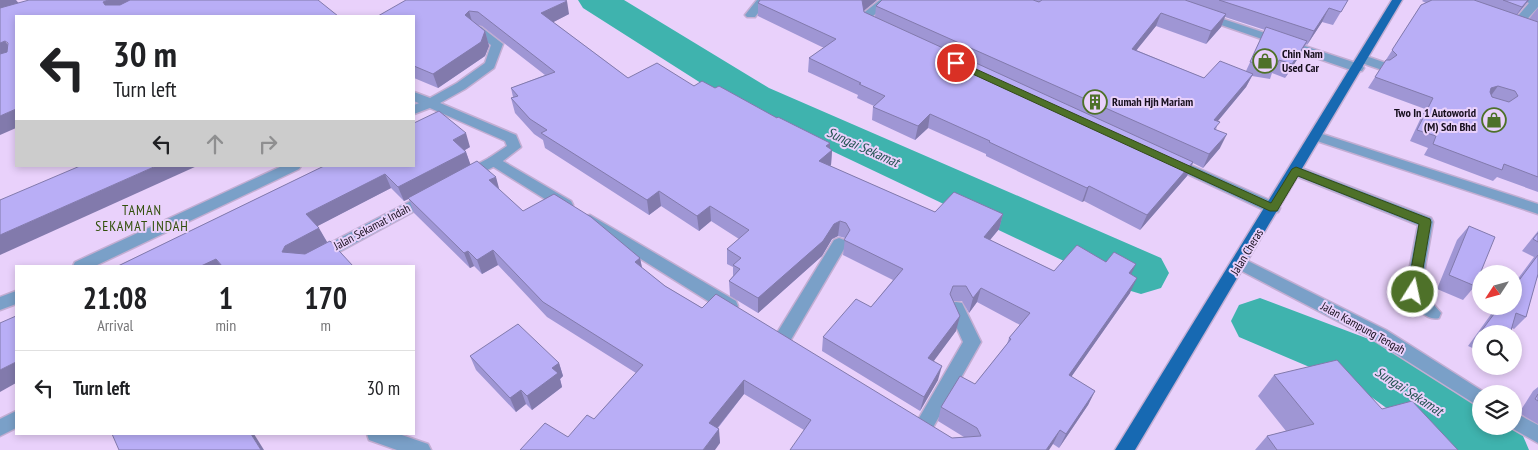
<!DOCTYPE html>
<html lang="en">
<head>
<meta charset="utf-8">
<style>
  :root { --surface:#fff; --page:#f6f6f6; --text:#202124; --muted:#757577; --line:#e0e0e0 }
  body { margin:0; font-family:"PT Sans Narrow",sans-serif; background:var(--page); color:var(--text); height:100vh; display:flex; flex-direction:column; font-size:19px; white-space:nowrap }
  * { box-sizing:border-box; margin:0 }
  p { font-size:16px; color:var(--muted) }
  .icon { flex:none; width:28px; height:28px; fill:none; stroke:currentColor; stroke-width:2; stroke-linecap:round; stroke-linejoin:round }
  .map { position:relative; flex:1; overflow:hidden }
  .details { position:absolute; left:15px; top:265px; width:400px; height:170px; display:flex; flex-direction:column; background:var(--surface); border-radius:0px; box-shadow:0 2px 8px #0003 }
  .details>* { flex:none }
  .banner { position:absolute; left:15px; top:15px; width:400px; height:152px; border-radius:0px; box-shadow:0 2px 8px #0003; background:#fff; color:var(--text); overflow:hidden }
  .needle { width:32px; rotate:234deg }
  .tools { position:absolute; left:1472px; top:265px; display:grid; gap:10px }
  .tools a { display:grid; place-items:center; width:50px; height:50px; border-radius:50%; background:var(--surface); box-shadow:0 2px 8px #0003; font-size:25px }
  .pin { position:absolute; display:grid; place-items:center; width:42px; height:42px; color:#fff; margin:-21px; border:2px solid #fff; border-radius:50%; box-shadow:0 1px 5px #0007 }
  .me { position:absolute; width:55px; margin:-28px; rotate:10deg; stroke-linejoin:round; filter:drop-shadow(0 0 4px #0008) }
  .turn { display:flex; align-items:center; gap:18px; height:105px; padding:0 15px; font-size:22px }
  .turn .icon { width:65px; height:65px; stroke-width:2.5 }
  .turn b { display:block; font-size:35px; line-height:42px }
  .lanes { display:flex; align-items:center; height:48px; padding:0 15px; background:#0003; justify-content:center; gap:25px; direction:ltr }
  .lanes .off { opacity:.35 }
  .eta { display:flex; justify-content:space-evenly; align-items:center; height:85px; text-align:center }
  .eta b { font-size:30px; font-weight:600; line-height:35px }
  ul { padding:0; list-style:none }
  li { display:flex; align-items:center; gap:15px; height:75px; padding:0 15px; border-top:1px solid var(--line) }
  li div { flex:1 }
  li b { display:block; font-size:19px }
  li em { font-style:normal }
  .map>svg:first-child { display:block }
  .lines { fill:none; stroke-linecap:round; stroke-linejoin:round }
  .river { fill:#3fb3ae; fill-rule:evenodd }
  .lane-casing { stroke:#c3aed3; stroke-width:3 }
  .street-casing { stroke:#c3aed3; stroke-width:3 }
  .primary-casing { stroke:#c3aed3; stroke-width:3 }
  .lane { fill:#7aa0c8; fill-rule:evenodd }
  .street { fill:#7aa0c8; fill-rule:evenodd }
  .primary { fill:#1769b2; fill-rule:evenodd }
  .wall { fill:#9f96d4; fill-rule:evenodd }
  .shaded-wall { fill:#827aac }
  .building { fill:#b9aef6; stroke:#827aac; fill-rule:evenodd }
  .route { fill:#4e7129; stroke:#33491b }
  .labels { text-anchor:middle; stroke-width:4; stroke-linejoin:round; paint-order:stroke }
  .poi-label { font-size:12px; font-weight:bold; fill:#170f1d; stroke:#e9d1fb; text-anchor:start }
  .street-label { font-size:12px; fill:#170f1d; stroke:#e9d1fb }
  .water-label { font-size:14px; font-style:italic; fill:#225351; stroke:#e9d1fb }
  .neighbourhood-label { font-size:14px; letter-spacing:1px; fill:#32500b; stroke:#e9d1fb }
</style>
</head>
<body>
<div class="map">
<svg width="1538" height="450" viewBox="0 0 1538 450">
  <rect width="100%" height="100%" fill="#e9d1fb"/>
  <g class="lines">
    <!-- river -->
    <g class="river">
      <polygon points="578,0 624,0 769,88 1161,258 1169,273 1161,288 1141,294 1121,288 737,106 583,8"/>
      <polygon points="1260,298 1403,352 1481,404 1481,426 1514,425 1520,429 1529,450 1444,450 1359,388 1239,337 1231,321 1239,305"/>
    </g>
    <!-- lane casing -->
    <g class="lane-casing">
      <g id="lane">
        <polygon points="1523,0 1538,0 1538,7 1522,25 1514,25 1512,23 1529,3"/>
        <polygon points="477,26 481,27 503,44 494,68 465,89 440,103 516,135 521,147 499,164 466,181 461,179 459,176 461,173 489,158 507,146 505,141 414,101 414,92 430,98 457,83 485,63 491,45 473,31 471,29 473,27"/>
        <polygon points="1363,55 1386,63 1388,66 1382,70 1359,62 1357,59"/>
        <path d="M1296,166l135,52 2,4 -12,68 20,23 -2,5c-13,4 -28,-15 -34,-26l13,-67 -127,-51 -2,-3 2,-3z"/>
        <polygon points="428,192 433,193 435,197 433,201 313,266 292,266 294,262"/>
        <polygon points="16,411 16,428 0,436 0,419"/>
      </g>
    </g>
    <!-- street casing -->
    <g class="street-casing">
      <g id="street">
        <polygon points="757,0 768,0 755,17 747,17 745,15"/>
        <polygon points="880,0 892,0 873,16 873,20 885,27 879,30 864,24 861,15"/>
        <polygon points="1205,13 1362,65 1364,68 1362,71 1354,71 1201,18 1199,16 1201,14"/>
        <polygon points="430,99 435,100 436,103 435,106 414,114 414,105"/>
        <polygon points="1316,132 1538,204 1538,214 1311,139 1309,136"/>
        <polygon points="494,156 571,201 573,205 571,209 561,209 489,164 487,161 489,158"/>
        <polygon points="1173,157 1278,204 1280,208 1278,212 1268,212 1168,165 1166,162 1168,159"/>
        <polygon points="282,166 301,166 299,169 95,266 73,266 75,262"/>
        <polygon points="590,215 736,301 738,306 736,311 730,312 724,311 585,224 583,220 585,216"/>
        <polygon points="839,238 844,240 847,244 789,343 783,345 777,343 774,338 777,333 834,240"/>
        <polygon points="1240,257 1386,330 1487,394 1481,394 1481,407 1475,404 1374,340 1234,267 1232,263 1234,259"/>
        <polygon points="16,291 16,304 0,310 0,297"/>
        <polygon points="956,302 962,303 981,342 931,431 924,433 917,431 915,425 963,342 948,308 950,303"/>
        <polygon points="1514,412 1538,425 1538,443 1508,426 1514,426"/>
        <polygon points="367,434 399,434 428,444 431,450 397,450 369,440"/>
      </g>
    </g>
    <!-- primary casing -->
    <g class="primary-casing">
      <polygon id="primary" points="1392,0 1402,0 1135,450 1115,450"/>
    </g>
    <!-- lane -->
    <use href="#lane" class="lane"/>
    <!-- street -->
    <use href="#street" class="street"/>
    <!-- primary -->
    <use href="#primary" class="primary"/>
  </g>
  <!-- wall -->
  <g class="wall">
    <polygon points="406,0 569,14 553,22 628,78 715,88 830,143 830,149 832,150 831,165 830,166 935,212 1003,214 999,229 990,240 1054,271 1131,275 1130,293 1071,377 1095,391 1088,405 1059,448 1053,444 804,430 744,394 718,428 720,443 568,437 594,419 636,373 547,317 498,265 482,274 474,266 470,268 414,213 409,199 404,201 391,188 317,226 327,242 353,266 118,266 324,166 470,147 465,150 466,152 470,164 523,211 640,258 642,268 665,286 702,308 952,438 964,437 938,421 941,407 975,384 1007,344 1009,338 1020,325 977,302 969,313 962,301 953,301 956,331 933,361 938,380 920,411 822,351 823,337 871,307 893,280 843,255 845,238 838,236 832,239 822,256 758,313 730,296 729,281 733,276 733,267 727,264 727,249 739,239 711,221 699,231 661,206 649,215 545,148 543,140 534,134 515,113 511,98 513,97 511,88 545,75 482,26 478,25 485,31 489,46 485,56 438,88 414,78 414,16"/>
    <path d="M760,0h117l-13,10v2l11,5 1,-11 6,-6h466l-15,25 -11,-3 -15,23 -1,-1 -6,11 -15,23 -13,-5 -2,6 -18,-3 -6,11 -28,34 -2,9 4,18 -17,20 -10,-5 -6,13 -47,54 -56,-29 -2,1 -96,-46v-2l-58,-26 -13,12 -43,-20 1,-13 1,-1 -17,-8 1,-3 -50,-23 1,-14 15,-10 -66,-32v-13zM1225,17l40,13 -19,41 -42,7 -68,-28 20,-24 50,18 15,-17z"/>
    <polygon points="1423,0 1529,0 1517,15 1529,19 1538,8 1538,192 1497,177 1493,181 1424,155 1428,148 1410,141 1425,109 1368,88 1421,5 1426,3 1422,1"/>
    <polygon points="1469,226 1475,286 1463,300 1437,289 1457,240"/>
    <polygon points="1538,231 1538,278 1537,277 1526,317 1514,329 1512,328 1481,334 1481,352 1468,346 1497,306 1514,306 1514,284 1534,257 1522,251"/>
    <polygon points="470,356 559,363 563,376 560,379 562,387 532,410 526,404 516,412 476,370"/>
    <polygon points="1274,375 1382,409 1458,450 1255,450 1267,436 1286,431 1258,396"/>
    <polygon points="1538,387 1538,424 1519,413 1533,391"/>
  </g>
  <!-- shaded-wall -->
  <g class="shaded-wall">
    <polygon points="0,0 16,0 22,7 0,13"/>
    <polygon points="108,0 144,0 111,16 103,2"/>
    <polygon points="861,0 877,0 860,14"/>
    <polygon points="1528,0 1529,0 1514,18 1522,7"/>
    <polygon points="567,1 569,14 544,27 541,13"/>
    <polygon points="1329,8 1322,22 1307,45 1314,31"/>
    <polygon points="469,11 473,25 465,15"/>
    <polygon points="1161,13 1156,26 1127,62 1132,49"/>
    <polygon points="1226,14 1221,27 1206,44 1211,31"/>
    <polygon points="485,31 489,46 485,56 438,88 433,74"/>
    <polygon points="5,41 15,54 0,60 0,43"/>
    <polygon points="1307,41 1300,55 1285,78 1292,64"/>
    <polygon points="1253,74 1246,87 1207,134 1214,120"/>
    <polygon points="1498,86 1490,97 1482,99 1491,88"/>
    <polygon points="16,109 16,128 0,135 0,116"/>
    <polygon points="930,114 928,128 915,140 918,126"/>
    <polygon points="466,133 470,147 458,154 453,140"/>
    <polygon points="1227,134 1220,148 1203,168 1209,154"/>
    <polygon points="830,143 830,152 832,150 831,165 819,176 819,161 826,146"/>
    <polygon points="466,152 471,166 404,201 398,187"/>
    <polygon points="1193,162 1187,176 1140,230 1147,215"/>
    <polygon points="156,166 197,166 0,255 0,235"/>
    <polygon points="385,174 391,188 314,228 306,214"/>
    <polygon points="496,177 500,192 489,180"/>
    <polygon points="1089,186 1084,201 1082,202 1087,188"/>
    <polygon points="659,191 661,206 649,215 647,200"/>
    <polygon points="710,206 711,221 699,231 697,216"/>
    <polygon points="1003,214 999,229 980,252 984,237"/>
    <polygon points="840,221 838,236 832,239 822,256 758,313 758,298 834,224"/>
    <polygon points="319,228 327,242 290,266 282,252 285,246"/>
    <polygon points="493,250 498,265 482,274 477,260"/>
    <polygon points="468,251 474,266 470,268 464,253"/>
    <polygon points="640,258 643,273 635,262"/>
    <polygon points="216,259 221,266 201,266"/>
    <polygon points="1136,264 1129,279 1129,273"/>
    <polygon points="1137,278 1130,293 1062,390 1069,375"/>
    <polygon points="981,288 977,302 969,313 973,298"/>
    <polygon points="960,316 956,331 925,373 928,358"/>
    <polygon points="16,362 16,383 0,392 0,370"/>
    <polygon points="559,363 563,376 560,379 562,387 532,410 527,396 552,368"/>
    <polygon points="942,366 938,380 920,411 924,397"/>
    <polygon points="744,380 744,394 710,437 709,423"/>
    <polygon points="521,390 526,404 516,412 510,398"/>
    <polygon points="1095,391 1088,405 1059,448 1066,434"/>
    <polygon points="719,429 720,443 715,450 703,450"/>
    <polygon points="1060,430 1053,444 1049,450 1046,450"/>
    <polygon points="251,434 254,434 264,450 261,450"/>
  </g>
  <!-- building -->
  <g class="building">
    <polygon points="29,0 108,0 103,2 105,5 120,5 130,0 318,0 338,16 16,16 16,109 0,116 0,54 7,52 8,43 5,41 0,43 0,8"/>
    <polygon points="406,0 565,0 567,1 541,13 628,78 657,63 694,86 702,81 715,88 719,86 777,118 778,117 830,143 826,146 832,150 819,161 935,212 954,192 1003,214 984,237 1054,271 1077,245 1106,262 1114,252 1136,264 1129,273 1137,278 1069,375 1095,391 1066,434 1060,430 1046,450 790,450 811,420 744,380 709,423 719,429 703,450 520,450 545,423 568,437 587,415 594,419 643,365 543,302 493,250 477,260 468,251 464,253 408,198 477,161 496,177 489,180 523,211 554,194 591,217 640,258 635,262 665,286 702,308 716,294 952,438 981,436 977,428 941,407 960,376 975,384 1011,339 1009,338 1030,313 981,288 973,298 966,286 953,286 950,294 960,316 928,358 942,366 924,397 823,337 856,299 871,307 903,269 844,240 850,230 846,223 840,221 834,224 823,241 758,298 729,281 740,269 733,265 741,258 727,249 749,230 710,206 697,216 659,191 647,200 541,133 547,130 530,119 511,98 518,96 511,88 555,72 478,12 469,11 465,15 485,31 481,42 433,74 414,66 414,16 378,16"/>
    <polygon points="760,0 862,0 864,12 1193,162 1147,215 1089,186 1087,188 989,142 990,141 930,114 918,126 873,107 885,96 859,84 861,83 809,58 836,39 758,3"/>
    <polygon points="882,0 1033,0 1039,2 1042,0 1185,0 1226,14 1211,31 1161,13 1132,49 1204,78 1220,61 1253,74 1214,120 1220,122 1214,129 1227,134 1209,154 876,6"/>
    <polygon points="1219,0 1348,0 1341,12 1329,8 1314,31"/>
    <path d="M1432,0h42l64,22v155l-34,-13 -2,6 -69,-26 3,-8 -19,-6 16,-32 -58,-21 11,-17h4l7,-5 -5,-5 29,-45zM1498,86l17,5 3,5 -9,6 -17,-5 -2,-5 1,-4z"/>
    <polygon points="1503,0 1528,0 1522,7"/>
    <polygon points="1266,27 1307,41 1292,64 1279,60 1277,65 1250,62"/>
    <polygon points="439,111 466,133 453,140 466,152 398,187 385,174 306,214 319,228 285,246 282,252 305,254 330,241 353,266 222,266 216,259 201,266 118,266 324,166 414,166 414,123"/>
    <polygon points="80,166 156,166 0,235 0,200"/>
    <polygon points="1469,226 1495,237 1475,286 1449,275"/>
    <polygon points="1538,233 1538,242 1533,239"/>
    <polygon points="1538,255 1538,274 1526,317 1516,313 1510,334 1481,334 1481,335 1479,334 1500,306 1514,306 1514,287"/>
    <polygon points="16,316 16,362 0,370 0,323"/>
    <polygon points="518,324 559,363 552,368 558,373 527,396 521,390 510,398 470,356"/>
    <polygon points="1337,360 1382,409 1412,401 1458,450 1277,450 1267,436 1314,424 1274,375"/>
    <polygon points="1538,394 1538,401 1535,399"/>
    <polygon points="112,434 251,434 261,450 119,450"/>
  </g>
  <!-- route -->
  <polygon class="route" points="956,60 1271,203 1292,169 1296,167 1430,219 1431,222 1419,292 1417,296 1409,296 1407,292 1419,224 1298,176 1277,211 1270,211 953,65 953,61"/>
  <!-- icons -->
  <defs>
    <g id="shop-ring" transform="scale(1.25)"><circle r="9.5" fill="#e9d1fb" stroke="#4e7129" stroke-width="1.5"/><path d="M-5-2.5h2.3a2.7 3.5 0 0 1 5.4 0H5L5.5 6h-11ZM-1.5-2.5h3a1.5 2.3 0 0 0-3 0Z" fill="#4e7129"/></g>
    <g id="building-ring" transform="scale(1.25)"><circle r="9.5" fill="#e9d1fb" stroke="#4e7129" stroke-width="1.5"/><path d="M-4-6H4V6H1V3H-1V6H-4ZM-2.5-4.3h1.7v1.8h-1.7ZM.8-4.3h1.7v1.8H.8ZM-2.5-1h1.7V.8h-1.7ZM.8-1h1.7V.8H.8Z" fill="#4e7129"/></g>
  </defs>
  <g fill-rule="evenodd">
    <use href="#shop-ring" x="1265" y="61"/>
    <use href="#building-ring" x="1095" y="102"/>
    <use href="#shop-ring" x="1494" y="120"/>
  </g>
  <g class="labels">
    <!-- poi labels -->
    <g class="poi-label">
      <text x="1282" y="58">Chin Nam<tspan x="1282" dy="14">Used Car</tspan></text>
      <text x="1112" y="106">Rumah Hjh Mariam</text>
      <text x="1476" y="117" text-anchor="end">Two In 1 Autoworld<tspan x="1476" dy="14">(M) Sdn Bhd</tspan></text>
    </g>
    <!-- street labels -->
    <g class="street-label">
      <text transform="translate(372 227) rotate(-28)" y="4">Jalan Sekamat Indah</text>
      <text transform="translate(1247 252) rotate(-59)" y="4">Jalan Cheras</text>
      <text transform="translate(1363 328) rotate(29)" y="4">Jalan Kampung Tengah</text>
    </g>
    <!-- water labels -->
    <g class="water-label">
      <text transform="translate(863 147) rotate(24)" y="5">Sungai Sekamat</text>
      <text transform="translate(1409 391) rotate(33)" y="5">Sungai Sekamat</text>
    </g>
    <!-- neighbourhood labels -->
    <g class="neighbourhood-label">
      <text x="142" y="215">TAMAN<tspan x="142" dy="16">SEKAMAT INDAH</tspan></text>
    </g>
  </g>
</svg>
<div class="tools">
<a><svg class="needle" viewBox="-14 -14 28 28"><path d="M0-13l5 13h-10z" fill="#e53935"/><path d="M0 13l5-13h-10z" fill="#757577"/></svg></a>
<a><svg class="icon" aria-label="search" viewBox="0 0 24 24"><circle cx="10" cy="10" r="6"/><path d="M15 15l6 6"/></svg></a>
<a><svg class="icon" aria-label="layers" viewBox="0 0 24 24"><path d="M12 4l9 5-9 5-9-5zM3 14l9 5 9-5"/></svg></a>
</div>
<div class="pin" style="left:956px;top:63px;background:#d93025"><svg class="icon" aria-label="arrive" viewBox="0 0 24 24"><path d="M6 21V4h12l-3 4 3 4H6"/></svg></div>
<svg class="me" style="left:1413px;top:292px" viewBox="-20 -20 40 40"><circle r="17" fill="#4e7129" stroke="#fff" stroke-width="3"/><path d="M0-11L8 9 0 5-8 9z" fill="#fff"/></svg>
<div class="banner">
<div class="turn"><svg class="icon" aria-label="left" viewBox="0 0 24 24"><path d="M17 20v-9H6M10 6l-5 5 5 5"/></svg><div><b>30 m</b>Turn left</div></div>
<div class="lanes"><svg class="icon" aria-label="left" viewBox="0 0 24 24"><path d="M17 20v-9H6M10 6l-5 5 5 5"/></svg><svg class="icon off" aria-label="ahead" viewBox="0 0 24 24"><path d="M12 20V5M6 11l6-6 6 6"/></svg><svg class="icon off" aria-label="right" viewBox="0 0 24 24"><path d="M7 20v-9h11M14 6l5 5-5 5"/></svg></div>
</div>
<section class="details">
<div class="eta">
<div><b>21:08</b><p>Arrival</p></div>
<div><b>1</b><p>min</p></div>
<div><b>170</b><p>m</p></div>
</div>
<ul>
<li><svg class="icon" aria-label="left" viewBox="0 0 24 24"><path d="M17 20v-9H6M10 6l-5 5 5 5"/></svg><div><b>Turn left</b></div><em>30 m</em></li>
</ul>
</section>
</div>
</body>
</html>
